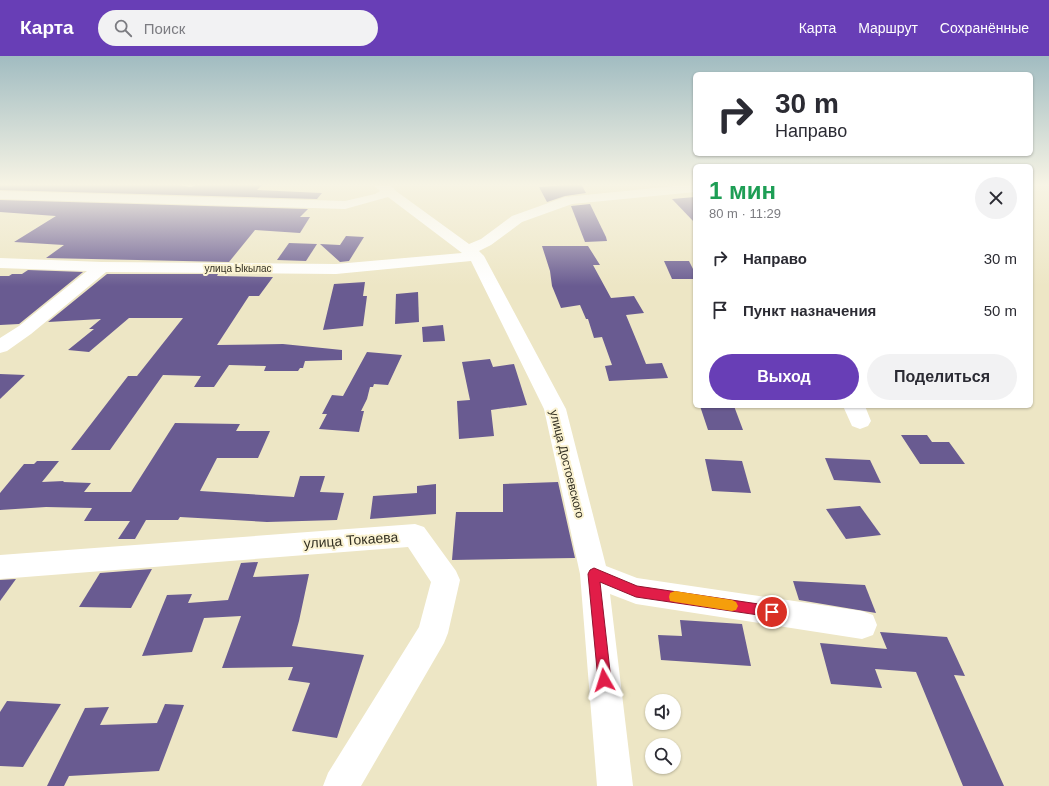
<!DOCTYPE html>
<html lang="ru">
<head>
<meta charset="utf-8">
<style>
  :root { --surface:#fff; --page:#f2f2f3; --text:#2b2b33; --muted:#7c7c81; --accent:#683eb6 }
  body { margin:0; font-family:Arial,sans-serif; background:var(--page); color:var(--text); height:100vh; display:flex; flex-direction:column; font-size:15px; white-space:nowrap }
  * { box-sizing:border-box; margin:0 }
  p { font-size:13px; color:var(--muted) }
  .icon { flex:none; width:22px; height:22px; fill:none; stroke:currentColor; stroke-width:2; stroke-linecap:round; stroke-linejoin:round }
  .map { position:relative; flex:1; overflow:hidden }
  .sheet { position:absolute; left:693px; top:108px; width:340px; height:244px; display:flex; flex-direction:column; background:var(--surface); border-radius:6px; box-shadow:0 1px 3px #0004 }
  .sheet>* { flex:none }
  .guide { position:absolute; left:693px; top:16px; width:340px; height:84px; border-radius:6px; box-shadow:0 1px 3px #0004; background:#fff; color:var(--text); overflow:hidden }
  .fabs { position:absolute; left:645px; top:638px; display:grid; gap:8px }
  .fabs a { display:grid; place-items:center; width:36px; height:36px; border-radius:50%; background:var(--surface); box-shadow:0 1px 3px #0004; font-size:20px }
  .pin { position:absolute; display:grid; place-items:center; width:34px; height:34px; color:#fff; margin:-17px; border:2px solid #fff; border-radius:50%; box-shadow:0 1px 4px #0007 }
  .me { position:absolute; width:44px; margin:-22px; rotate:354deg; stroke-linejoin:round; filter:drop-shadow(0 0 3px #0008) }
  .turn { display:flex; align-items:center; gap:14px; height:84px; padding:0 16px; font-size:18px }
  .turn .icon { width:52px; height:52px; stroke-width:2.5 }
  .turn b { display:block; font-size:28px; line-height:34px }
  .round { display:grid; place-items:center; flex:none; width:42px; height:42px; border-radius:21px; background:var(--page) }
  .overview { display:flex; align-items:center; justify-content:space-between; height:68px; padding:0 16px }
  h1 { font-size:24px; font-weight:700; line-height:30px; color:#1e9e55 }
  .primary-button { display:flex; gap:8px; margin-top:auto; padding:8px 16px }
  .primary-button a { flex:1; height:46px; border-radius:24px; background:var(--accent); color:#fff; font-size:16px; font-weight:700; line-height:46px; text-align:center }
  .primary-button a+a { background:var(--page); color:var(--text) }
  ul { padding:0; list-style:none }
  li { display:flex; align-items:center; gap:12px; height:52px; padding:0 16px }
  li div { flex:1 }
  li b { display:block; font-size:15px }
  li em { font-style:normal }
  header { display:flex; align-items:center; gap:24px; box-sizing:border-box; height:56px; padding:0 20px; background:var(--accent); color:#fff }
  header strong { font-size:19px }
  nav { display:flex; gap:22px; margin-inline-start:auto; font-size:14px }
  .search { width:280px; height:36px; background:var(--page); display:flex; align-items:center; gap:10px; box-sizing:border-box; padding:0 14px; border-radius:22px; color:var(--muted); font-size:15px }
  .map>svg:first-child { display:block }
  .building { fill:#695b91 }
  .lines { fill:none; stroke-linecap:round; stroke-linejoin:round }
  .minor { fill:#fff; fill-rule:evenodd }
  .route { fill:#e11d48; stroke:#92132f }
  .slow { fill:#f59e0b }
  .labels { text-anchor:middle; stroke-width:4; stroke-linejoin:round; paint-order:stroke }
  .far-street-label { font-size:10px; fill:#333023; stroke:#fbf3d2 }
  .street-label { font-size:12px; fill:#333023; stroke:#fbf3d2 }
  .near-street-label { font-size:14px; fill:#333023; stroke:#fbf3d2 }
</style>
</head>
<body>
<header>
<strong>Карта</strong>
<div class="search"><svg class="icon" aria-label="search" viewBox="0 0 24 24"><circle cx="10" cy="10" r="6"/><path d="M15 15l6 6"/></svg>Поиск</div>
<nav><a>Карта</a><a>Маршрут</a><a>Сохранённые</a></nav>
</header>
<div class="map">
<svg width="1049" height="730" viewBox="0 0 1049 730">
  <rect width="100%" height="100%" fill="#ede6c5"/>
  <!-- building -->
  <g class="building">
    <polygon points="0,128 170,128 191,131 198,128 238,128 262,129 257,134 322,137 317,143 0,134"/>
    <polygon points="581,128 586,137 565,140 547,146 539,131"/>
    <polygon points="695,141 695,167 672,143"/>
    <polygon points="0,144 308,153 300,161 310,161 300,177 255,174 229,206 46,202 64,189 14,186 56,160 0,156"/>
    <polygon points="590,148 606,181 607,185 585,186 571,150"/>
    <polygon points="346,180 364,181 349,205 340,206 320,188 340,189"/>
    <polygon points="289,187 317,188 306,205 277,204"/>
    <polygon points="542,190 588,190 600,209 593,209 611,242 634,240 644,257 626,259 638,288 646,308 662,307 668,322 609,325 605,310 612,309 602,281 594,282 588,263 586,263 580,249 561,252 552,230 550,215"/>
    <polygon points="664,205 689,205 695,217 695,223 672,223"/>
    <polygon points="28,214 83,216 19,268 0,269 0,220 9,220 12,218 22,218"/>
    <polygon points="107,218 218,218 217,220 273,221 259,240 249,240 217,289 283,288 342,294 342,304 305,305 303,312 300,312 298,315 264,315 266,310 229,309 214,331 194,331 201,320 163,319 110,394 71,394 128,320 137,320 183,262 129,262 89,296 68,294 94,273 89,273 101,263 48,266"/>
    <polygon points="365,226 363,240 367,240 363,270 323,274 334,228"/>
    <polygon points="418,236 419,266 395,268 396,238"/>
    <polygon points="443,269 445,285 423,286 422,271"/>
    <polygon points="367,296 402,299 388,329 374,328 373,331 370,331 367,343 361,355 364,355 359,376 319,373 327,358 322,358 332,339 343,340"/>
    <polygon points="490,303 493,311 514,308 527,349 491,354 494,380 459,383 457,345 470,344 462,306"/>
    <polygon points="0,318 25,319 0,343"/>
    <polygon points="700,350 734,350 743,374 708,374"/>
    <polygon points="175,367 240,368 236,375 270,375 258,402 217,402 200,435 294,441 300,420 325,420 320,436 344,437 337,464 267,466 180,461 178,464 146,464 135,483 118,483 130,465 84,465 92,452 46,451 0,454 0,437 24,408 34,408 37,405 59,405 42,426 64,425 63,426 91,427 84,436 131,436"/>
    <polygon points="901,379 927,379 932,386 949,386 965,408 920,408"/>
    <polygon points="825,402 870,404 881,427 834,424"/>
    <polygon points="705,403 742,405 751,437 712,435"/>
    <polygon points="558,426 575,502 452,504 456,456 503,456 503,428"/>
    <polygon points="436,428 436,458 370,463 373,440 417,437 417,430"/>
    <polygon points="860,450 881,479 846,483 826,453"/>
    <polygon points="258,506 253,521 309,518 299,565 292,590 364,599 337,682 292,675 310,627 288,624 293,611 222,612 241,560 204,562 192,596 142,600 167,539 192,538 188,547 228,544 241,507"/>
    <polygon points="152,513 131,552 79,551 100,517"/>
    <polygon points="16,523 0,545 0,524"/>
    <polygon points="793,525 865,529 876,557 799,544"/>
    <polygon points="680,564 742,568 751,610 661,604 658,579 682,580"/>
    <polygon points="880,576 947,581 965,620 954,619 1004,730 963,730 916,616 875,613 882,632 831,628 820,587 887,593"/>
    <polygon points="7,645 61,648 23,711 0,710 0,656"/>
    <polygon points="165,648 184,649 159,715 69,720 64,730 47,730 85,652 109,651 100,669 157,667"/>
  </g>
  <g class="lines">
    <!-- minor -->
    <g class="minor">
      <path d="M372,128c8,0 20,-1 24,7l73,53 12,-5 31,-23 53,-19 130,-13v8l-123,12 -50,18 -31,23 -12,6 5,5 82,153 40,157 31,12 225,33 11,4 4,10 -4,10 -11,4 -226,-35 -26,-10 23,192h-36l-17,-212 -36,-165 -73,-148 -135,13 -230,-2 -75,62 -24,17 -7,2v-15l19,-12 68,-55 -87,-3v-10l102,4 234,2 126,-11 -74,-56 -43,12 -345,-10v-8l345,10 30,-7 5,-3z"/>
      <polygon points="843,350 865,350 871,365 868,370 860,373 852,370"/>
      <polygon points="415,468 424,471 456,515 460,524 448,577 444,587 361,730 323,730 328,717 419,571 431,526 408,491 0,523 0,499"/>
    </g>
  </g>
  <!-- sky -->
  <linearGradient id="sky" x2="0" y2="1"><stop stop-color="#a1bcc1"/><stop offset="0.56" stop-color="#f7f4e5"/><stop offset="1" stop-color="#f7f4e5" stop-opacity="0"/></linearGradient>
  <rect width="1049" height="230" fill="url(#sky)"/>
  <!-- route -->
  <polygon class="route" points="594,512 637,530 772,550 776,552 778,556 776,560 772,561 636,541 600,526 611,624 609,629 604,630 599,629 598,624 588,518 590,514"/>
  <!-- slow -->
  <polygon class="slow" points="675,535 732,544 736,546 738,550 736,554 732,555 675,546 670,545 669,541 670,537"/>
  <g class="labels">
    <!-- far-street labels -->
    <g class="far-street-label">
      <text x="238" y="216">улица Ыкылас</text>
    </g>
    <!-- street labels -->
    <g class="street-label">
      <text transform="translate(567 408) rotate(76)" y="4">улица Достоевского</text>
    </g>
    <!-- near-street labels -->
    <g class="near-street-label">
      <text transform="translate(351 484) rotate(-4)" y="5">улица Токаева</text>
    </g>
  </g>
</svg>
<div class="fabs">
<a><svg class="icon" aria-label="sound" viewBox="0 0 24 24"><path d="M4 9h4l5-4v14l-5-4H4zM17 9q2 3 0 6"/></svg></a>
<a><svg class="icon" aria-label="search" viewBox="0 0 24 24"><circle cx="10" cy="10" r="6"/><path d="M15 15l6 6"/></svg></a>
</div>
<div class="pin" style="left:772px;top:556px;background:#d93025"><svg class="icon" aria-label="arrive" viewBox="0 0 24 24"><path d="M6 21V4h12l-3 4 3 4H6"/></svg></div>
<svg class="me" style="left:604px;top:624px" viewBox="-20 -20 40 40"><path d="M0-17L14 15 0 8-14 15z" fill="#e11d48" stroke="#fff" stroke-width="4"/></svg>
<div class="guide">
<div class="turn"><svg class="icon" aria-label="right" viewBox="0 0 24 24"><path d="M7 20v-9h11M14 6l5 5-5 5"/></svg><div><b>30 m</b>Направо</div></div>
</div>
<section class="sheet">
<div class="overview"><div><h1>1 мин</h1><p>80 m · 11:29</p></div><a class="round"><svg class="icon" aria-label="close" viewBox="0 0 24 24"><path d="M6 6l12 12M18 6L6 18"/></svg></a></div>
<ul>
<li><svg class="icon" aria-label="right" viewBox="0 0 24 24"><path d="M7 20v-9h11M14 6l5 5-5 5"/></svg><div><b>Направо</b></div><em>30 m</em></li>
<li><svg class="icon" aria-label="arrive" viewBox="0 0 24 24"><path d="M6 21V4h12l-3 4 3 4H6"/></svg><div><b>Пункт назначения</b></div><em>50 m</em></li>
</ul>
<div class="primary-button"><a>Выход</a><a>Поделиться</a></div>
</section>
</div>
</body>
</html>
